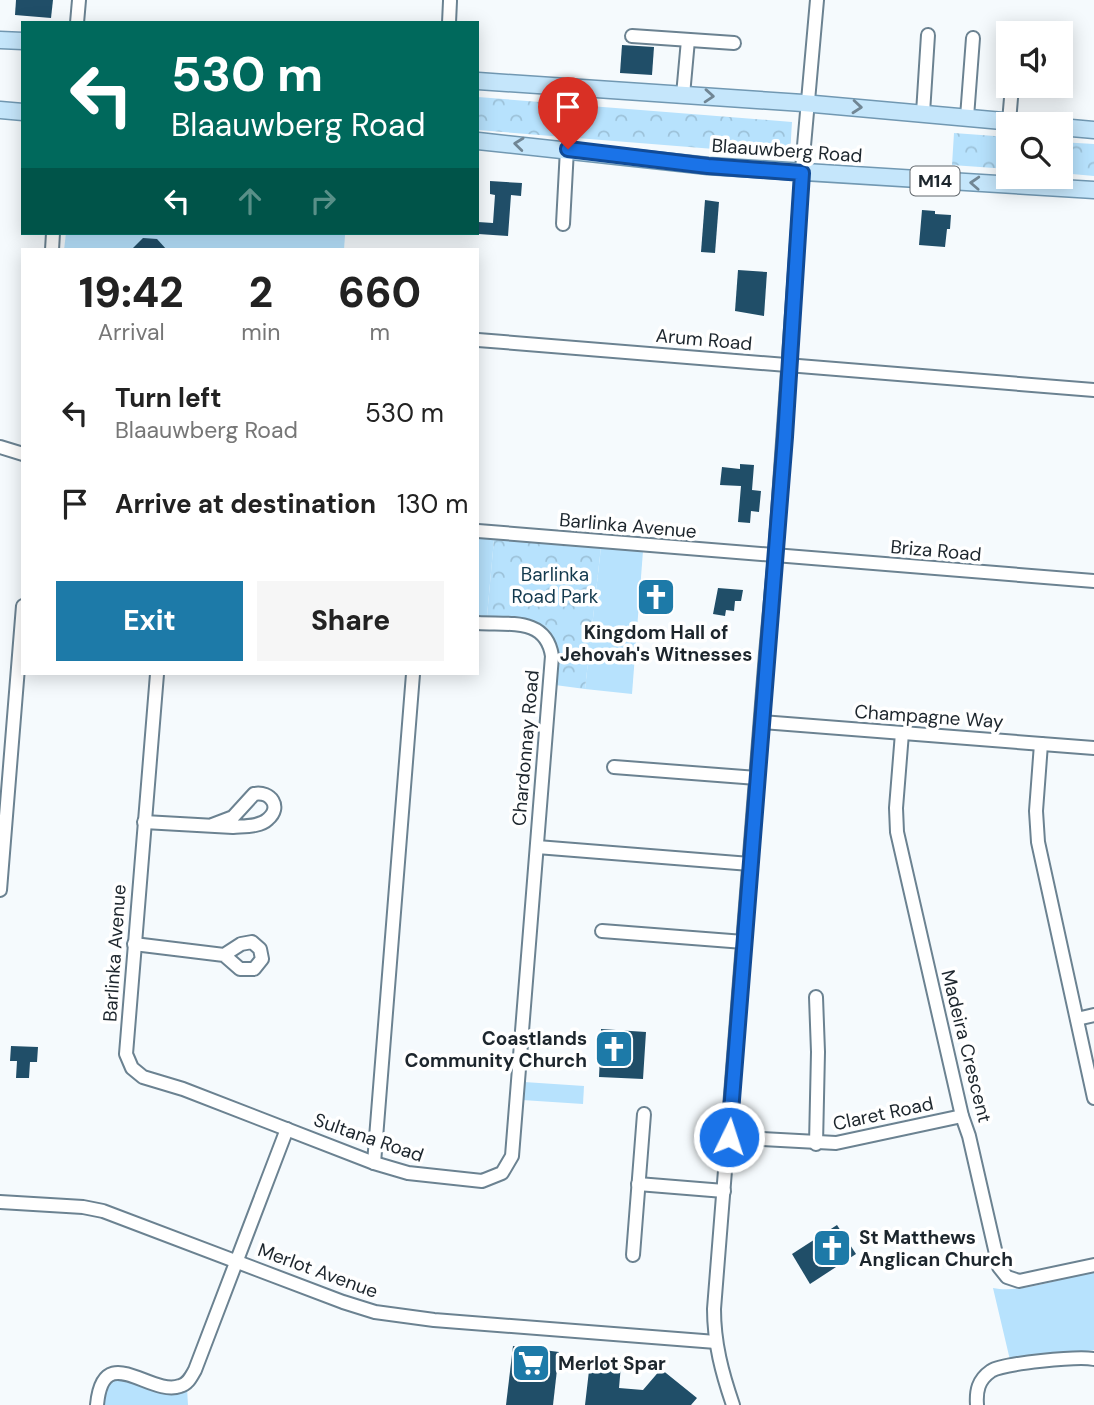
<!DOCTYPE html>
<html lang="en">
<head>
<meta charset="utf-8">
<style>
  :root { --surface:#fff; --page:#f6f6f6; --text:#222; --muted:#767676; --accent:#1d7aa8 }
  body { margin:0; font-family:"DM Sans",sans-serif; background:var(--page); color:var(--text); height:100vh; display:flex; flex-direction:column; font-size:26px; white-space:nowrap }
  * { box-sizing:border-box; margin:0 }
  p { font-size:23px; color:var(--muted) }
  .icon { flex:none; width:38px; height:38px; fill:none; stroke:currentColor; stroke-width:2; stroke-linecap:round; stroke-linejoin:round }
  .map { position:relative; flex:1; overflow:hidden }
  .sheet { position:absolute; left:21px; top:248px; width:458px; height:427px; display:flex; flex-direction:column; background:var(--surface); border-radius:0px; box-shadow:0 4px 18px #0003 }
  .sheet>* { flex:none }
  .top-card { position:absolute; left:21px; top:21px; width:458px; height:214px; border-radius:0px; box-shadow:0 4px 18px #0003; background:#00695c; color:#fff; overflow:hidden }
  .tools { position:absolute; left:996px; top:21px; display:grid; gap:14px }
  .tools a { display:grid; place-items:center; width:77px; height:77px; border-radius:0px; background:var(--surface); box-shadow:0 4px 18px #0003; font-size:35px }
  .pin { position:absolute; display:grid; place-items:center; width:60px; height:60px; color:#fff; margin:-72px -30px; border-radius:50% 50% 50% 0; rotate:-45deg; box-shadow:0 0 7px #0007 }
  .pin .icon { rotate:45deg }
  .me { position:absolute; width:77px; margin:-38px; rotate:4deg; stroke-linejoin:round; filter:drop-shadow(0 0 5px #0008) }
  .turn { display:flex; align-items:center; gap:24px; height:147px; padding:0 35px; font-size:32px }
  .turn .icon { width:91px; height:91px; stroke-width:2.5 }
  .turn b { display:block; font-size:49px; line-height:60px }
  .lanes { display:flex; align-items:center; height:66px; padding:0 35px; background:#0003; justify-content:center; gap:35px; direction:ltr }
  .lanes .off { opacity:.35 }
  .eta { display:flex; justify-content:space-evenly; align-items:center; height:119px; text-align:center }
  .eta b { font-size:42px; font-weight:800; line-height:49px }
  .primary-button { display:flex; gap:14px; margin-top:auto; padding:14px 35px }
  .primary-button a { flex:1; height:80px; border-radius:0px; background:var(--accent); color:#fff; font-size:28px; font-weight:800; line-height:80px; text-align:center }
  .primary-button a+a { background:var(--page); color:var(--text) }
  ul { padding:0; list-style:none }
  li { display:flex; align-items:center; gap:21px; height:91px; padding:0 35px }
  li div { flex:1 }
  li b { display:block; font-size:26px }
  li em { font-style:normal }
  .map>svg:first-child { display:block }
  .grass { fill:#b7e2fd }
  .park { fill:url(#park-crowns) }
  .building { fill:#204e68 }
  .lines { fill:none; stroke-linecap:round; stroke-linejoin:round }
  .minor-casing { stroke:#6b8291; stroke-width:16 }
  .major-casing { stroke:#7198b2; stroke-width:19 }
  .minor { stroke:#fff; stroke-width:12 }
  .major { stroke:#c5e6fb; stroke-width:16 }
  .oneway { stroke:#718694 }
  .route-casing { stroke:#114b97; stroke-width:18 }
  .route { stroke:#1a73e8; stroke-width:12 }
  .labels { text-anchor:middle; stroke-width:7; stroke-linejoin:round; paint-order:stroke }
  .shield { fill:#fff; stroke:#61676c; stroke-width:2 }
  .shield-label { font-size:18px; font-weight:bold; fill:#1d262d }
  .street-label { font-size:19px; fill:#1d262d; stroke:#fff }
  .park-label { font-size:19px; fill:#133a4e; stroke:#fff }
  .poi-label { font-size:19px; font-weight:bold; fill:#1d262d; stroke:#fff; text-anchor:start }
</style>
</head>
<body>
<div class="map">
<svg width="1094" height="1405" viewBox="0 0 1094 1405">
  <defs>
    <pattern id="park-crowns" width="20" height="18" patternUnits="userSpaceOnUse" patternTransform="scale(1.75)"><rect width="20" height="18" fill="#b7e2fd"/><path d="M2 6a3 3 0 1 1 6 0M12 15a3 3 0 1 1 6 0" fill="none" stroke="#9dc2d9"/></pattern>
  </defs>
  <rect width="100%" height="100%" fill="#f5fafd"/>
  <!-- grass -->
  <g class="grass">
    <polygon points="66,233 320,233 345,235 344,250 64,250"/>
    <polygon points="478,538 494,539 487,616 478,616"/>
    <polygon points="601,547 643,551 632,694 585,689"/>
    <polygon points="524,1082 584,1086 583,1104 522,1100"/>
    <path d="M1094,1271v79l-84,10 -17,-72c28,6 73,-11 101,-17z"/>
    <polygon points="113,1378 187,1388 188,1405 104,1405 106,1387"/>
  </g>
  <!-- park -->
  <g class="park">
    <polygon points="478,97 792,122 790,155 478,130"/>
    <polygon points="954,133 1008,137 1008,169 952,165"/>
    <polygon points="1060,142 1094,144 1094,176 1061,173"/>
    <path d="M494,539l107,8 -16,142 -30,-4c5,-67 -5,-64 -68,-69z"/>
  </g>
  <!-- building -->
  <g class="building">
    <polygon points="16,0 53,0 51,18 15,15"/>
    <polygon points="622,45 654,47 652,75 620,73"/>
    <polygon points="490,181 522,183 521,196 511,195 508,236 478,234 478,222 493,223 495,195 490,194"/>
    <polygon points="705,200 719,202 715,253 701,252"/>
    <polygon points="922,210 935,211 935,214 951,215 950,229 947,229 945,247 919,245"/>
    <polygon points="143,238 157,239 167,250 131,250"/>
    <polygon points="738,270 767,272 764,316 735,311"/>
    <polygon points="740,464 754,465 752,490 761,491 759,512 751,511 750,523 738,522 741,486 720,485 722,467 740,469"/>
    <polygon points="718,588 743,590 741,601 735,601 734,611 726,610 725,616 713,614"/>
    <polygon points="601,1029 646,1032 643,1079 599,1077 600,1056 595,1055 596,1039 601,1039"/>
    <polygon points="11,1046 38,1047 37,1062 30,1062 29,1078 16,1078 17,1061 10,1061"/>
    <polygon points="837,1225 856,1254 810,1284 792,1254"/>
    <polygon points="513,1346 559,1352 553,1405 506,1405"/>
    <polygon points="590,1362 621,1365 619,1388 643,1390 661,1369 697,1398 691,1405 585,1405"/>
  </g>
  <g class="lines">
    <!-- minor casing -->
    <g class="minor-casing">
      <g id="minor">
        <polyline points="77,23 79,0"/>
        <polyline points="449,23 450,1"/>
        <polyline points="632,36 734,43"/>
        <polyline points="683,95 688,40"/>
        <polyline points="923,113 928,35"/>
        <polyline points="967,117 973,38"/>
        <polyline points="1009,122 1012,86"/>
        <polyline points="563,224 567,149"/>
        <polyline points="52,250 53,233"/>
        <polyline points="478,340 1094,390"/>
        <polyline points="0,447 23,454"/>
        <polyline points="478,531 1094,581"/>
        <path d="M157,674l-31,380 6,14 11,9 40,12 191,74 34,10 74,8 20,-8 10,-17 40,-500c-6,-39 -43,-31 -74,-33"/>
        <polyline points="761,722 1094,748"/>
        <polyline points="902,733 896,808 897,832 962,1116 969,1136 999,1267 1007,1277 1019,1281 1094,1265"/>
        <polyline points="1041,744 1036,811 1038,842 1094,1098"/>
        <polyline points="614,767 757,778"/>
        <path d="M144,822l89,5c11,-1 27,0 35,-8 14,-12 3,-28 -14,-25l-21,23 -21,8"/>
        <polyline points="537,847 750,864"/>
        <polyline points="0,890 23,606"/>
        <polyline points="602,931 744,942"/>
        <polyline points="134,944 224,955 240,969 254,969 262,959 260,949 252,942 241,944 224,955"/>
        <polyline points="1077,1019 1094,1015"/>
        <polyline points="728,1137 836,1143 962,1116"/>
        <polyline points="816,1144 818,1052 816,997"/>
        <polyline points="374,1163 413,674"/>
        <polyline points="638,1184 724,1191"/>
        <polyline points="0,1202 83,1207 103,1211 343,1302 375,1312 434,1320 716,1342"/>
        <polyline points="633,1255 644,1114"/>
        <path d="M97,1405c6,-66 53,-8 83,-19 8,-2 11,-9 15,-16l92,-241"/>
        <path d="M733,1405c-11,-32 -19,-62 -19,-96l52,-655 9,-98 28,-399 14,-157"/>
        <path d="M977,1405c-1,-14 1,-25 14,-34 13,-8 87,-15 103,-12"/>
      </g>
    </g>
    <!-- major casing -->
    <g class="major-casing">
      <g id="major">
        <polyline points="0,40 23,41"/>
        <polyline points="478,81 803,103 1036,124"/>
        <polyline points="0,110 23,112"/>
        <polyline points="1060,127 1094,130"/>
        <polyline points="478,141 708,166 1094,190"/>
      </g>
    </g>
    <!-- minor -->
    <use href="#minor" class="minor"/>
    <!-- major -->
    <use href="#major" class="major"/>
  </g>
  <!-- one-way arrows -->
  <defs><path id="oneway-chevron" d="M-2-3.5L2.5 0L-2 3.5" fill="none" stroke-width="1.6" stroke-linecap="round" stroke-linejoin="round" transform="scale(1.75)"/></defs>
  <g class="oneway">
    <use href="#oneway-chevron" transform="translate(709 96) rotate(4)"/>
    <use href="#oneway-chevron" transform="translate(857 107) rotate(5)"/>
    <use href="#oneway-chevron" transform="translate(519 144) rotate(-174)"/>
    <use href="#oneway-chevron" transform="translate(975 183) rotate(-177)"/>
  </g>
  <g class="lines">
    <!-- route casing -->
    <g class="route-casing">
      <polyline id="route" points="568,149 708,166 802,173 785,437 729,1137"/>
    </g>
    <!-- route -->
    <use href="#route" class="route"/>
  </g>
  <!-- icons -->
  <defs>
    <g id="church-square" transform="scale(2.0125)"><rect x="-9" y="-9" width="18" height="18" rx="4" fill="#1d7aa8" stroke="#fff"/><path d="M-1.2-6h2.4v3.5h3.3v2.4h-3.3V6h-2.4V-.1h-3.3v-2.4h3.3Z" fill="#fff"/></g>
    <g id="supermarket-square" transform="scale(2.0125)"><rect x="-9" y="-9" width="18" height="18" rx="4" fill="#1d7aa8" stroke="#fff"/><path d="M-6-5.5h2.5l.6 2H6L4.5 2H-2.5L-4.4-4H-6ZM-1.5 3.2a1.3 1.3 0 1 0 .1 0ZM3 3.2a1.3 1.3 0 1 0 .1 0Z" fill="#fff"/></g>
  </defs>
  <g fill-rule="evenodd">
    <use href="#church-square" x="656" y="597"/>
    <use href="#church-square" x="614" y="1049"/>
    <use href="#church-square" x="832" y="1248"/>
    <use href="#supermarket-square" x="531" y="1363"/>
  </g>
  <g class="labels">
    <!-- shield labels -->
    <rect class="shield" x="910.5" y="166.5" width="49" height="29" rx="5"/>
    <g class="shield-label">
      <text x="935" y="187">M14</text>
    </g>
    <!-- street labels -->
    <g class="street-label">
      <text transform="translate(787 150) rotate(4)" y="7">Blaauwberg Road</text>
      <text transform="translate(704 339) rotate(5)" y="7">Arum Road</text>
      <text transform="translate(628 525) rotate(5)" y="7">Barlinka Avenue</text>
      <text transform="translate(936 550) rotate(5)" y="7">Briza Road</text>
      <text transform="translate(929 716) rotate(4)" y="7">Champagne Way</text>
      <text transform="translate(525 748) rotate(-85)" y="7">Chardonnay Road</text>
      <text transform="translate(114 953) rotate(-86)" y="7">Barlinka Avenue</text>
      <text transform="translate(967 1046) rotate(76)" y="7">Madeira Crescent</text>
      <text transform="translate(883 1113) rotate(-12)" y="7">Claret Road</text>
      <text transform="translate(369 1137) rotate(19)" y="7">Sultana Road</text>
      <text transform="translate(318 1270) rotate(20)" y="7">Merlot Avenue</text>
    </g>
    <!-- park labels -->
    <g class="park-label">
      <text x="555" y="581">Barlinka<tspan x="555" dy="22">Road Park</tspan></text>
    </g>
    <!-- poi labels -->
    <g class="poi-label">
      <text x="656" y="639" text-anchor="middle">Kingdom Hall of<tspan x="656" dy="22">Jehovah's Witnesses</tspan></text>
      <text x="587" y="1045" text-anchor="end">Coastlands<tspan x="587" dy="22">Community Church</tspan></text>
      <text x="859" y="1244">St Matthews<tspan x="859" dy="22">Anglican Church</tspan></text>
      <text x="558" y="1370">Merlot Spar</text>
    </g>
  </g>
</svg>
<div class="tools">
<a><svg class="icon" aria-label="sound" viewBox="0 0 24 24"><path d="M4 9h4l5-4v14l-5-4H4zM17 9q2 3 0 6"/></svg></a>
<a><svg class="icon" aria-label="search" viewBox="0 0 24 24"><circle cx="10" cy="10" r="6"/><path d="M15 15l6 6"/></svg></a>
</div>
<div class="pin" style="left:568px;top:149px;background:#d93025"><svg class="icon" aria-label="arrive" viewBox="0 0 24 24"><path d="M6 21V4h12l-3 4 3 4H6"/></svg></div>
<svg class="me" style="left:729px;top:1137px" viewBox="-20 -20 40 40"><circle r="17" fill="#1a73e8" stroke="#fff" stroke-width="3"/><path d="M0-11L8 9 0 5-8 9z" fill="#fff"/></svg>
<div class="top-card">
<div class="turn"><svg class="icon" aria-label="left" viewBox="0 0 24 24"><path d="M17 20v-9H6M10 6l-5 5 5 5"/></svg><div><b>530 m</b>Blaauwberg Road</div></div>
<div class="lanes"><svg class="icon" aria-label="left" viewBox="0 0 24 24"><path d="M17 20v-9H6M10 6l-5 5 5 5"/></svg><svg class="icon off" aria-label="ahead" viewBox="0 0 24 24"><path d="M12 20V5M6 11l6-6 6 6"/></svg><svg class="icon off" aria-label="right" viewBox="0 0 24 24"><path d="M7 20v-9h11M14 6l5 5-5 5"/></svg></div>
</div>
<section class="sheet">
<div class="eta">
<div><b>19:42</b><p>Arrival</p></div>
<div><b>2</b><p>min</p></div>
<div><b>660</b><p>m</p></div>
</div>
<ul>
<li><svg class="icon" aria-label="left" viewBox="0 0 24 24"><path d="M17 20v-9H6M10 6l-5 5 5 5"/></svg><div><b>Turn left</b><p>Blaauwberg Road</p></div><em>530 m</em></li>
<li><svg class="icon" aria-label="arrive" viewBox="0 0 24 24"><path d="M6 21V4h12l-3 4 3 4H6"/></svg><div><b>Arrive at destination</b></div><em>130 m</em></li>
</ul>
<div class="primary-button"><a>Exit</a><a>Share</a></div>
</section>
</div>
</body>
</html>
